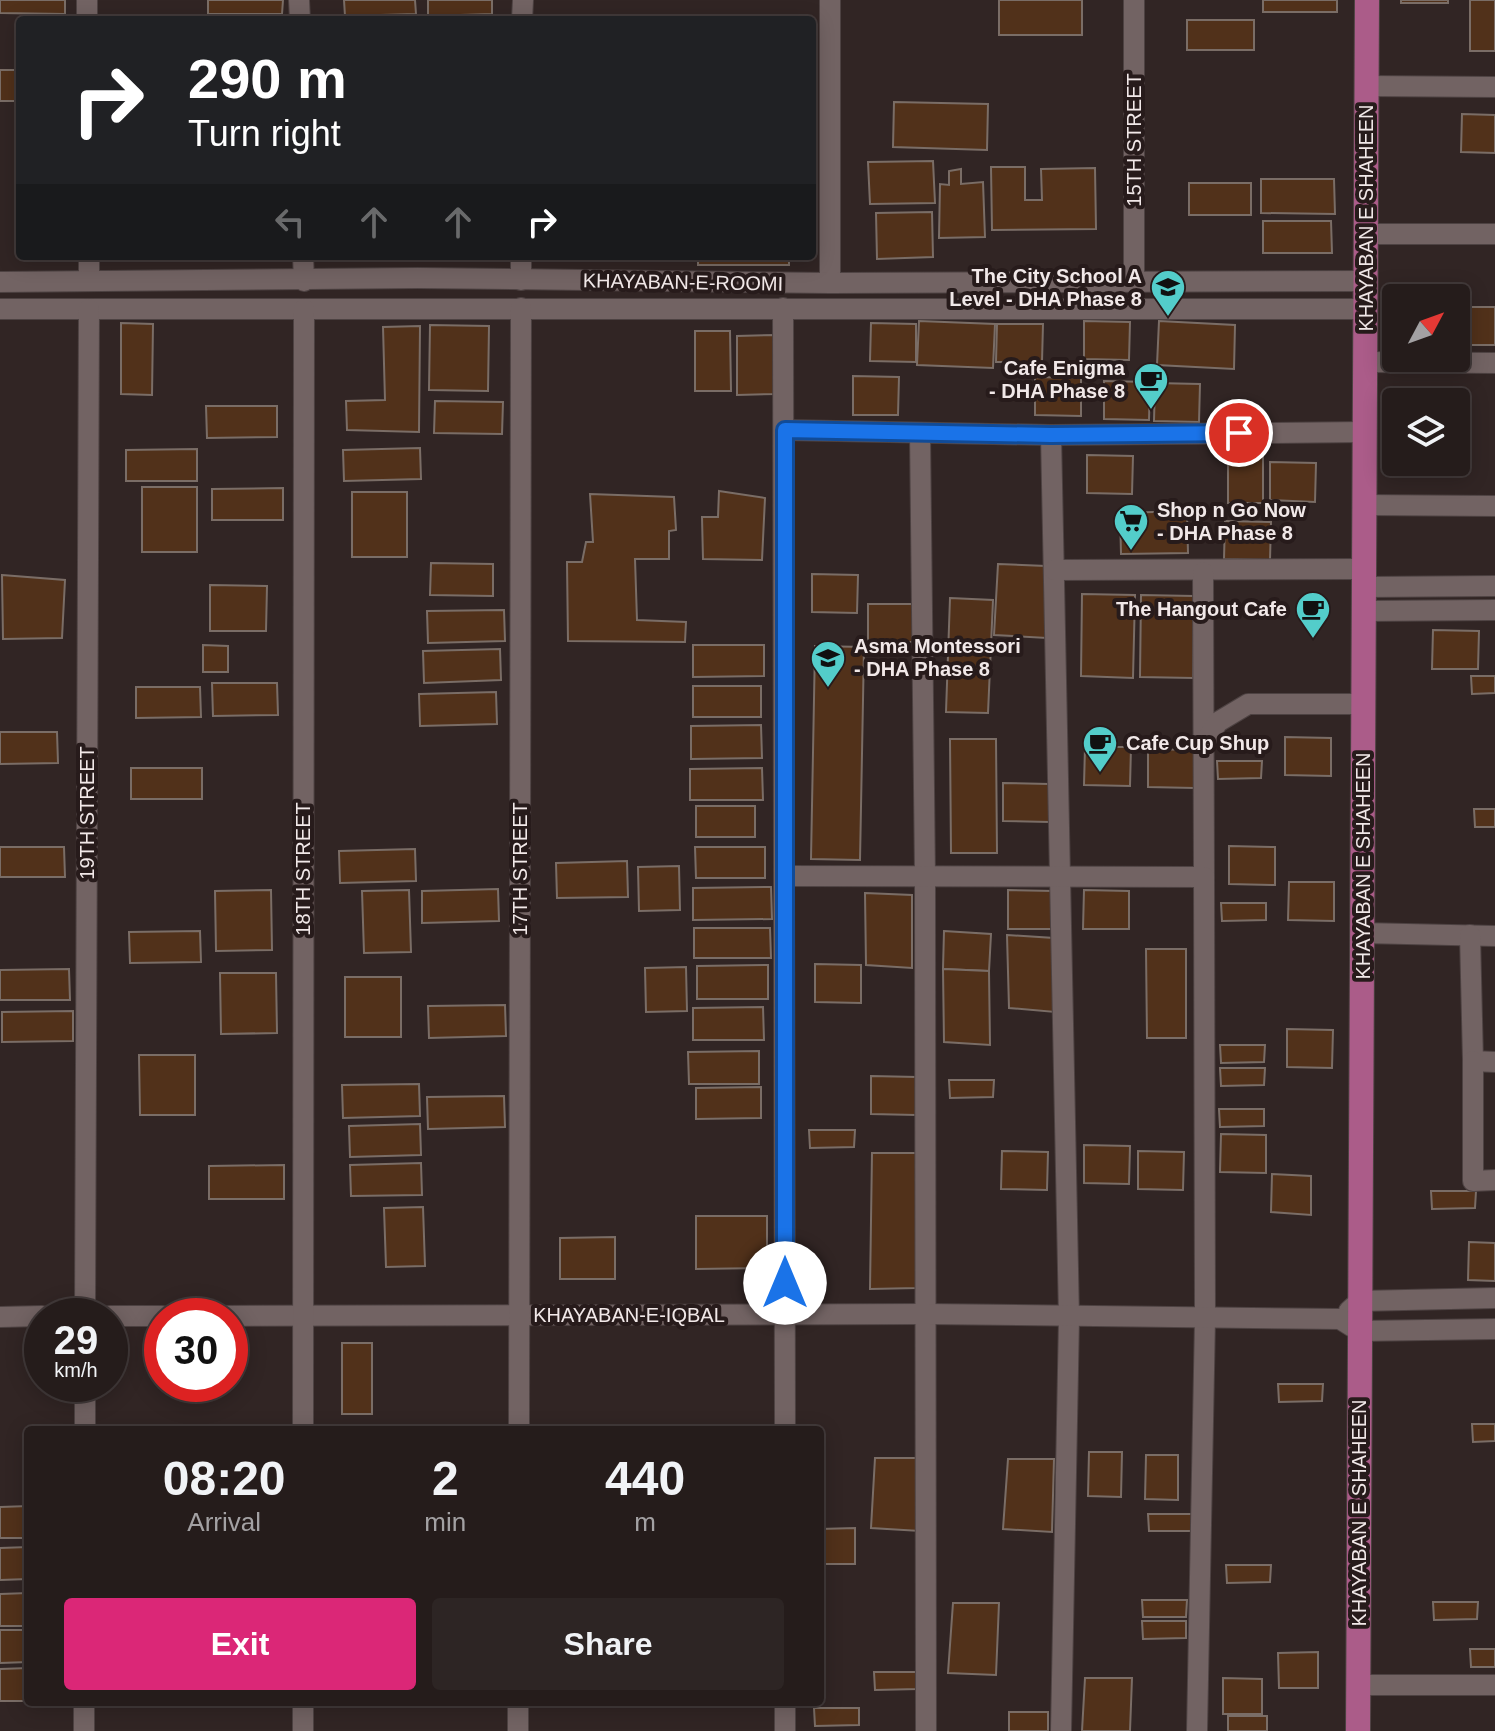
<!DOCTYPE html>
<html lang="en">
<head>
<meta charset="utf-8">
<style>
  :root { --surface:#251c1b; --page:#2d2524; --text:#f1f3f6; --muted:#a3a1a3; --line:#423a3a; --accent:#db2777 }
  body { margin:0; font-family:Arial,sans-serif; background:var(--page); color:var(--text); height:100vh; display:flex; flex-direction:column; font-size:30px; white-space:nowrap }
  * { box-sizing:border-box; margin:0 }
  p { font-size:26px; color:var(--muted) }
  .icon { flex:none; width:44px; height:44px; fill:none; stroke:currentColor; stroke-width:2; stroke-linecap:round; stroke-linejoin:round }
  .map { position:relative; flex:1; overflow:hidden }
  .panel { position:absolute; left:24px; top:1426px; width:800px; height:280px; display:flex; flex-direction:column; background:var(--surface); border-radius:8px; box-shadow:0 4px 20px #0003,0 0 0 2px var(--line) }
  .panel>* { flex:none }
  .top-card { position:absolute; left:16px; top:16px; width:800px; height:244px; border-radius:8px; box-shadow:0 4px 20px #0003,0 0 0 2px var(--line); background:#202124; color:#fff; overflow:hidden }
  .needle { width:52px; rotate:49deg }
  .buttons { position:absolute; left:1382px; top:284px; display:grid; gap:16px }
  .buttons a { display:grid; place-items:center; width:88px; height:88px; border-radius:8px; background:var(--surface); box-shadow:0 4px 20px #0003,0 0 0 2px var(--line); font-size:40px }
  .speed { position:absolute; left:24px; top:1298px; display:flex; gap:16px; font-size:40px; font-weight:700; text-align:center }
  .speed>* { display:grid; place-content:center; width:104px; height:104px; border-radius:50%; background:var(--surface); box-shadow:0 4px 20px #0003,0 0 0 2px var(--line); line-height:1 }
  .speed small { font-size:20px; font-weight:400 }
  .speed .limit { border:12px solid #d22; background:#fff; color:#111 }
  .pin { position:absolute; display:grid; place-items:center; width:68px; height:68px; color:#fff; margin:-34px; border:4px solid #fff; border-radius:50%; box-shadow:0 2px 8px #0007 }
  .me { position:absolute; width:88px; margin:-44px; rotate:0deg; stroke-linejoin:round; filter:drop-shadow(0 0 6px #0008) }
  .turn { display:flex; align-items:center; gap:28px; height:168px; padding:0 40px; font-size:36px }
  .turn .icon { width:104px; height:104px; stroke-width:2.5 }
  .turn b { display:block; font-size:56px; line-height:68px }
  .lanes { display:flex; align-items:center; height:76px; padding:0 40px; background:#0003; justify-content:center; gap:40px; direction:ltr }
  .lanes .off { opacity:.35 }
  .eta { display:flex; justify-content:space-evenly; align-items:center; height:136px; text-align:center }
  .eta b { font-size:48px; font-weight:700; line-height:56px }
  .action { display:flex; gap:16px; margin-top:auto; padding:16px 40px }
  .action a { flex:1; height:92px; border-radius:8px; background:var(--accent); color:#fff; font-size:32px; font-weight:700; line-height:92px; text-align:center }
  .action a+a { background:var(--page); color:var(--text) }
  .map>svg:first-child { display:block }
  .building { fill:#51311a; stroke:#7a6d66; stroke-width:2 }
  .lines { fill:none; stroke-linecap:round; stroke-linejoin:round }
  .minor-casing { stroke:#4d4242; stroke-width:22 }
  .major-casing { stroke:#4d4242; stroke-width:26 }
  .minor { stroke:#726363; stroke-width:20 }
  .major { stroke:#ab5c89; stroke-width:24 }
  .route-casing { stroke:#114b97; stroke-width:20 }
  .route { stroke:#1a73e8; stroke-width:14 }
  .labels { text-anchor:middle; stroke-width:8; stroke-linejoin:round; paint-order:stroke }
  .street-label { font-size:20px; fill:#f1e8e8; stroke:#271b1b }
  .poi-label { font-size:20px; font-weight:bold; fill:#f1e8e8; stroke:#271b1b; text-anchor:end }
</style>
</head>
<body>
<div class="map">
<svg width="1495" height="1731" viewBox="0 0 1495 1731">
  <rect width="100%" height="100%" fill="#312524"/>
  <!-- building -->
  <g class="building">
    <polygon points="0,0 65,0 65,14 0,13"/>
    <polygon points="208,0 283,0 282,14 208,14"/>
    <polygon points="344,0 415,0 416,14 345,16"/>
    <polygon points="428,0 492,0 492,14 428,16"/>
    <rect x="999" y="0" width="83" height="35"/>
    <rect x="1263" y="0" width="74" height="12"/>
    <rect x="1401" y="0" width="47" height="3"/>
    <rect x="1470" y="0" width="25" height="51"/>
    <rect x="1187" y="20" width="67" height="30"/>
    <rect x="0" y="70" width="20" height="31"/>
    <polygon points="894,102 988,104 987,150 893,147"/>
    <polygon points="1462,114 1495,115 1495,153 1461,152"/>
    <polygon points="933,161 935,203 870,204 868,162"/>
    <polygon points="991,167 1025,167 1025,200 1042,200 1041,169 1095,168 1096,229 992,230"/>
    <polygon points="961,169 961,184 983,182 985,237 939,238 940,184 949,185 949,171"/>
    <polygon points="1261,179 1334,179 1335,214 1261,213"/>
    <rect x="1189" y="183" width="62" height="32"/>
    <polygon points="932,212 933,257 877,259 876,213"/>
    <polygon points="1263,221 1331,221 1332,253 1263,253"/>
    <rect x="698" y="256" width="91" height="9"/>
    <rect x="1468" y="307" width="27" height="38"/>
    <polygon points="919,321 995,324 993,368 917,365"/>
    <polygon points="1084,321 1130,322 1129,360 1084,359"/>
    <polygon points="1159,321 1235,325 1234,369 1157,365"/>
    <polygon points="121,323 153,324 152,395 121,394"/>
    <polygon points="871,323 916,324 916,362 870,361"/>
    <polygon points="997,324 1043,324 1042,362 996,362"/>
    <polygon points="430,325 489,326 488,391 429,390"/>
    <polygon points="420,326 419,432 347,430 346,401 385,400 383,327"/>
    <polygon points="695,331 730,331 731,391 695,391"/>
    <polygon points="775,335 776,394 737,395 737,336"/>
    <polygon points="853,376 899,377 898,415 853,415"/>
    <polygon points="1035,377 1081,378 1081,416 1035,415"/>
    <polygon points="1104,381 1150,382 1149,420 1104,419"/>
    <polygon points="1155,383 1200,384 1199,422 1154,421"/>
    <polygon points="435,401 503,402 502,434 434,433"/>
    <polygon points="206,406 277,406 277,437 207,438"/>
    <polygon points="420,448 421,479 344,481 343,450"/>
    <polygon points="197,449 197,481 126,481 126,450"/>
    <polygon points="1087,455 1133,456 1132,494 1087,493"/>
    <rect x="1228" y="456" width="35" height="47"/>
    <polygon points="1270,462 1316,463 1315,502 1270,500"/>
    <rect x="142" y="487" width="55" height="65"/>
    <polygon points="283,488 283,520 212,520 212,489"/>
    <polygon points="719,491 765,498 762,560 703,559 702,517 718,517"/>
    <rect x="352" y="492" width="55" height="65"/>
    <polygon points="590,494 674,497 676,530 669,531 669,559 635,559 637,620 686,622 685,642 568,641 567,562 582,562 586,542 593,542"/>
    <polygon points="1187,511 1188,553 1121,554 1120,513"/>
    <polygon points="1225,521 1271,522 1270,560 1224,559"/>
    <polygon points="431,563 493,564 493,596 430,595"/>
    <polygon points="998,564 1046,566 1047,638 994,635"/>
    <polygon points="812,574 858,575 857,613 812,612"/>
    <polygon points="2,575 65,580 62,638 3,639"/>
    <polygon points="210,585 267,586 266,631 210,631"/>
    <polygon points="1082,594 1135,595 1133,678 1081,676"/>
    <polygon points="1141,595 1194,596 1193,678 1140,677"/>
    <polygon points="950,598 993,600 988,713 946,712"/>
    <polygon points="868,604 914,604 913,642 868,642"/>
    <polygon points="504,610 505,641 428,643 427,611"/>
    <polygon points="1433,630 1479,631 1478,669 1432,669"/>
    <polygon points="203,645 228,646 228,672 203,672"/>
    <polygon points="693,645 764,645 764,676 693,677"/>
    <polygon points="815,646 864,647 860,860 811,859"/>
    <polygon points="500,649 501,680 424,683 423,651"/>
    <polygon points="1471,676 1495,676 1495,693 1472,694"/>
    <polygon points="212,683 277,683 278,715 213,716"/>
    <rect x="693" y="686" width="68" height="31"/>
    <polygon points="136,687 200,687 201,717 136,718"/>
    <polygon points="496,692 497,724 420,726 419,694"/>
    <polygon points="761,725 762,758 691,759 691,726"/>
    <polygon points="0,732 57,732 58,763 0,764"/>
    <polygon points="1285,737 1331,738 1331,776 1285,775"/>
    <polygon points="950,739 996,739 997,853 951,853"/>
    <polygon points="1085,747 1131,747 1130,786 1084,785"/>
    <polygon points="1148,749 1194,750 1194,788 1148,787"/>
    <polygon points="1217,761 1262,761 1261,778 1218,779"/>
    <rect x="131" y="768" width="71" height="31"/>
    <polygon points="762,768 763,800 690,800 690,769"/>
    <polygon points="1003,783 1049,784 1049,822 1003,821"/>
    <rect x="696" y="806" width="59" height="31"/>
    <polygon points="1474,809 1495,809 1495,827 1475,827"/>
    <polygon points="1229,846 1275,847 1275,885 1229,884"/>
    <polygon points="0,847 64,847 65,877 0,877"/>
    <polygon points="695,847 765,847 765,878 696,878"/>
    <polygon points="415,849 416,881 340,883 339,851"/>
    <polygon points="627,861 628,897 557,898 556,863"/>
    <polygon points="679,866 680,910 639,911 638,867"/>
    <polygon points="1289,882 1334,882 1334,921 1288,920"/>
    <polygon points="771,887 772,919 693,920 693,888"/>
    <polygon points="498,889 499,921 422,923 422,891"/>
    <polygon points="271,890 272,950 216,951 215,891"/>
    <polygon points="409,890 411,952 364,953 362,891"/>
    <polygon points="1008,890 1054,891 1053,929 1008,929"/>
    <polygon points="1084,890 1129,891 1129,929 1083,929"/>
    <polygon points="865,893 912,895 912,968 866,965"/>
    <polygon points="1221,903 1266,903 1266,920 1222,921"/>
    <polygon points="694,928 770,928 771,958 694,958"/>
    <polygon points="200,931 201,962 130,963 129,932"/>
    <polygon points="944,931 991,934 989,971 943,969"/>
    <polygon points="1007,935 1054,938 1055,1012 1009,1008"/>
    <polygon points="1146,949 1186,949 1186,1038 1147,1038"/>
    <polygon points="815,964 861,965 861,1003 815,1002"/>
    <polygon points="768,965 768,999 697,999 697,966"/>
    <polygon points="686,967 687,1011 646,1012 645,968"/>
    <polygon points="69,969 70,1000 0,1000 0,970"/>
    <polygon points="943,969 989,971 990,1045 944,1042"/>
    <polygon points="220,973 276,973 277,1033 221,1034"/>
    <rect x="345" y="977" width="56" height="60"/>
    <polygon points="505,1005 506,1036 429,1038 428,1006"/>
    <polygon points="763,1007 764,1040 693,1040 693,1008"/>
    <polygon points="73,1011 73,1041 2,1042 2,1012"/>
    <polygon points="1287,1029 1333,1030 1332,1068 1287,1067"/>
    <polygon points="1220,1045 1265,1045 1264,1062 1221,1063"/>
    <polygon points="759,1051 759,1084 689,1084 688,1052"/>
    <polygon points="139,1055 195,1055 195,1115 140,1115"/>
    <polygon points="1220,1068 1265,1068 1264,1085 1221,1086"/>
    <polygon points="871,1076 917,1077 916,1115 871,1114"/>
    <polygon points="949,1080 994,1080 993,1097 950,1098"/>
    <polygon points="419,1084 420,1116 343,1118 342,1085"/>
    <polygon points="761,1087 761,1118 696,1119 696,1088"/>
    <polygon points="504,1096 505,1127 428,1129 427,1097"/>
    <polygon points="1219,1109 1264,1109 1264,1126 1220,1127"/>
    <polygon points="420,1124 421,1155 350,1157 349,1126"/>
    <polygon points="809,1130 855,1130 854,1147 810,1148"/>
    <polygon points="1221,1134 1266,1135 1266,1173 1220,1172"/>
    <polygon points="1084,1145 1130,1146 1129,1184 1084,1183"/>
    <polygon points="1002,1151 1048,1152 1047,1190 1001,1189"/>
    <polygon points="1138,1151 1184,1152 1183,1190 1138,1189"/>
    <polygon points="872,1153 918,1153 917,1288 870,1289"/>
    <polygon points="421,1163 422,1195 351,1196 350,1165"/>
    <polygon points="284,1165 284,1199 209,1199 209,1166"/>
    <polygon points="1272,1174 1311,1176 1311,1215 1271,1212"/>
    <polygon points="1431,1191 1476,1191 1475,1208 1432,1209"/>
    <polygon points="423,1207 425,1266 386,1267 384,1208"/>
    <polygon points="696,1216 767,1216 767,1268 696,1269"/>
    <polygon points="615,1237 615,1279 560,1279 560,1238"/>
    <polygon points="1469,1242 1495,1243 1495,1281 1468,1280"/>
    <rect x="342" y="1343" width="30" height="71"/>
    <polygon points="1278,1384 1323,1384 1322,1401 1279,1402"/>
    <polygon points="1472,1424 1495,1424 1495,1441 1473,1442"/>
    <rect x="356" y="1426" width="59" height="4"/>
    <polygon points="1089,1452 1122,1452 1121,1497 1088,1496"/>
    <polygon points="1146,1455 1178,1455 1178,1500 1145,1499"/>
    <polygon points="875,1458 922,1458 920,1531 871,1528"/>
    <polygon points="1008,1459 1054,1459 1052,1532 1003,1529"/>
    <polygon points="28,1506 28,1538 0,1538 0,1507"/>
    <polygon points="1148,1514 1193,1514 1192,1531 1149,1531"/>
    <polygon points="855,1528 855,1564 820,1564 820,1529"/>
    <polygon points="28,1547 28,1579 0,1580 0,1548"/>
    <polygon points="1226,1565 1271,1565 1270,1582 1227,1583"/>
    <polygon points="28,1593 28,1626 0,1626 0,1594"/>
    <polygon points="1142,1600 1187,1600 1186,1617 1143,1617"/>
    <polygon points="1433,1602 1478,1602 1477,1619 1434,1620"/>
    <polygon points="953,1603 999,1603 996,1675 948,1673"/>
    <polygon points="1142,1621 1186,1621 1186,1638 1143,1639"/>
    <polygon points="0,1630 28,1630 28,1662 0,1663"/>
    <polygon points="1470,1649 1495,1649 1495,1667 1471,1667"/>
    <polygon points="1318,1652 1318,1688 1279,1688 1278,1653"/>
    <polygon points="28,1668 28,1701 0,1701 0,1669"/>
    <polygon points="874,1672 919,1672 918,1689 875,1690"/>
    <polygon points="1085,1678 1132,1678 1130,1731 1082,1731"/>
    <polygon points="1223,1678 1262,1679 1262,1714 1223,1714"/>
    <polygon points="424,1702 489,1702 489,1705 424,1704"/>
    <polygon points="814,1708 859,1708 859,1725 815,1726"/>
    <rect x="1009" y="1712" width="39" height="19"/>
    <rect x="1228" y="1716" width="39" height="15"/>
  </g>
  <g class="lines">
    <!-- minor casing -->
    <g class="minor-casing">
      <g id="minor">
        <polyline points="87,0 87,20"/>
        <polyline points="299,0 300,20"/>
        <polyline points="830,0 830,283"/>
        <polyline points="1134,0 1134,279"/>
        <polyline points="522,20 523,0"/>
        <polyline points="1367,86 1495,87"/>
        <polyline points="1366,234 1495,234"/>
        <polyline points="89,256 89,279"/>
        <polyline points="303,256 304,281"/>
        <polyline points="521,280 521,256"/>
        <polyline points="0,282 418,278 830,283 1365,281"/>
        <polyline points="783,308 785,1430"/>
        <polyline points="0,309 1365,309"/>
        <polyline points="1365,362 1495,363"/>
        <polyline points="785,430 1051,435 1365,432"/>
        <polyline points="920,433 925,877 926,1731"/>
        <polyline points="1051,435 1069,1318 1061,1731"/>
        <polyline points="1364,505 1495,506"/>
        <polyline points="1054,570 1364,569"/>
        <polyline points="1203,572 1204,877"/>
        <polyline points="1364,587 1495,586"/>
        <polyline points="1364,611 1495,610"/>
        <polyline points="1204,743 1218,722 1248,704 1363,704"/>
        <polyline points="785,876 1204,877 1205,1319 1197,1731"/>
        <polyline points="1362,933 1495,936"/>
        <polyline points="1470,935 1473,1061 1495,1062"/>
        <polyline points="1473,1061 1473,1181 1495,1180"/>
        <polyline points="1349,1311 1360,1301 1495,1298"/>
        <polyline points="85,1316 89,309"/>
        <polyline points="110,1316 162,1316"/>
        <polyline points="205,1316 926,1314 1340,1319 1359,1331 1495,1329"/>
        <polyline points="0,1317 42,1316"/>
        <polyline points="85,1430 85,1384"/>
        <polyline points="303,1430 304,309"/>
        <polyline points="519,1430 521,308"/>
        <polyline points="1358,1685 1495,1685"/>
        <polyline points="785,1702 785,1731"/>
        <polyline points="84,1731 84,1702"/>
        <polyline points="303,1731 303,1702"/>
        <polyline points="518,1731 518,1702"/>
      </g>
    </g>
    <!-- major casing -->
    <g class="major-casing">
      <polyline id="major" points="1358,1731 1367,0"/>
    </g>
    <!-- minor -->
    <use href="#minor" class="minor"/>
    <!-- major -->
    <use href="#major" class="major"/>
  </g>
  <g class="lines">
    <!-- route casing -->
    <g class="route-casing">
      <polyline id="route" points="785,1283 785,430 1051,435 1239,433"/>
    </g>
    <!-- route -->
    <use href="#route" class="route"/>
  </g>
  <!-- icons -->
  <defs>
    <g id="school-pin" transform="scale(1.8)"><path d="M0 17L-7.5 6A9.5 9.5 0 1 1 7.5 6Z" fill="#53cdca" stroke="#271b1b"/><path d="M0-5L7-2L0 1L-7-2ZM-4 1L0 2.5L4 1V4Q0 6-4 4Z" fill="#111"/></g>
    <g id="cafe-pin" transform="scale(1.8)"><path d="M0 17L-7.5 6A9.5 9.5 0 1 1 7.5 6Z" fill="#53cdca" stroke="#271b1b"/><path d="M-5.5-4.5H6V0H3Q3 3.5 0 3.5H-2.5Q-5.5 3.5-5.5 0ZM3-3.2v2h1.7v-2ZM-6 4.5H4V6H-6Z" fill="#111"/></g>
    <g id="supermarket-pin" transform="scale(1.8)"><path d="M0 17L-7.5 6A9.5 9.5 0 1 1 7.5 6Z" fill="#53cdca" stroke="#271b1b"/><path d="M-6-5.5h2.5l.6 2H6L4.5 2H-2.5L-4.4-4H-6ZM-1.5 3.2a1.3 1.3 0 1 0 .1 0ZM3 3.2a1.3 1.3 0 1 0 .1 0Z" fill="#111"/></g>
  </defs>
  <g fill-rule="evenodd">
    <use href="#school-pin" x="1168" y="287"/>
    <use href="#cafe-pin" x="1151" y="380"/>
    <use href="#supermarket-pin" x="1131" y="521"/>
    <use href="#cafe-pin" x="1313" y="609"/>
    <use href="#school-pin" x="828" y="658"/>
    <use href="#cafe-pin" x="1100" y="743"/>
  </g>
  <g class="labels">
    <!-- street labels -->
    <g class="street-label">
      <text transform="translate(1134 140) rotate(-90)" y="7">15TH STREET</text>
      <text transform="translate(1366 218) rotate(-90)" y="7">KHAYABAN E SHAHEEN</text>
      <text transform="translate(683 282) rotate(1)" y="7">KHAYABAN-E-ROOMI</text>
      <text transform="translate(87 813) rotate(-90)" y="7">19TH STREET</text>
      <text transform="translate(1363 866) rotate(-90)" y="7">KHAYABAN E SHAHEEN</text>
      <text transform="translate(303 869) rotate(-90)" y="7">18TH STREET</text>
      <text transform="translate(520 869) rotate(-90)" y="7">17TH STREET</text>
      <text x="629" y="1322">KHAYABAN-E-IQBAL</text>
      <text transform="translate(1359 1513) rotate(-90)" y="7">KHAYABAN E SHAHEEN</text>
    </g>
    <!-- poi labels -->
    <g class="poi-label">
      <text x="1142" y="283">The City School A<tspan x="1142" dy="23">Level - DHA Phase 8</tspan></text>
      <text x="1125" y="375">Cafe Enigma<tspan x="1125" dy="23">- DHA Phase 8</tspan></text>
      <text x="1157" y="517" text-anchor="start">Shop n Go Now<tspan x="1157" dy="23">- DHA Phase 8</tspan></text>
      <text x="1287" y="616">The Hangout Cafe</text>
      <text x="854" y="653" text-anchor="start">Asma Montessori<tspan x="854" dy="23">- DHA Phase 8</tspan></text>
      <text x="1126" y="750" text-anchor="start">Cafe Cup Shup</text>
    </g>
  </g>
</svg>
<div class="buttons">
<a><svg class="needle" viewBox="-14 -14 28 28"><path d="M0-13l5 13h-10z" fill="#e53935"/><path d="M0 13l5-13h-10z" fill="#a3a1a3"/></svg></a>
<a><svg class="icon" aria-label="layers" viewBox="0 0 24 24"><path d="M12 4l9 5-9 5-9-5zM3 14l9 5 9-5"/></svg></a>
</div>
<div class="speed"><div>29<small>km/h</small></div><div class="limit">30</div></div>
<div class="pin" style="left:1239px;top:433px;background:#d93025"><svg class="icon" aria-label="arrive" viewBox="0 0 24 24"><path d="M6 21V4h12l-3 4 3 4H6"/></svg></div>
<svg class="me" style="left:785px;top:1283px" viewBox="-20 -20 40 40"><circle r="19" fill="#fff"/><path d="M0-13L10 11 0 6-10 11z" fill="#1a73e8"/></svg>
<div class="top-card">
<div class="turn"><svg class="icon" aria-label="right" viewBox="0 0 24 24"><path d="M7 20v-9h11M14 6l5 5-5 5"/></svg><div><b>290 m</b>Turn right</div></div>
<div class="lanes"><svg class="icon off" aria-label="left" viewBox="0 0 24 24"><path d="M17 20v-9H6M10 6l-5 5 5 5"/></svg><svg class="icon off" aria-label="ahead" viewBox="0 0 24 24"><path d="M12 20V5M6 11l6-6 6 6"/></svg><svg class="icon off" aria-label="ahead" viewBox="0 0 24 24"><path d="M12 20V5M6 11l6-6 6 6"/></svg><svg class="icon" aria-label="right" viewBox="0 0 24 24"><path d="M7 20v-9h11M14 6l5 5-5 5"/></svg></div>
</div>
<section class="panel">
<div class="eta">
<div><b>08:20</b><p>Arrival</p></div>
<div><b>2</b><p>min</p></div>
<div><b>440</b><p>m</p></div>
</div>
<div class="action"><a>Exit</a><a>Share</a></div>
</section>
</div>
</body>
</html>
